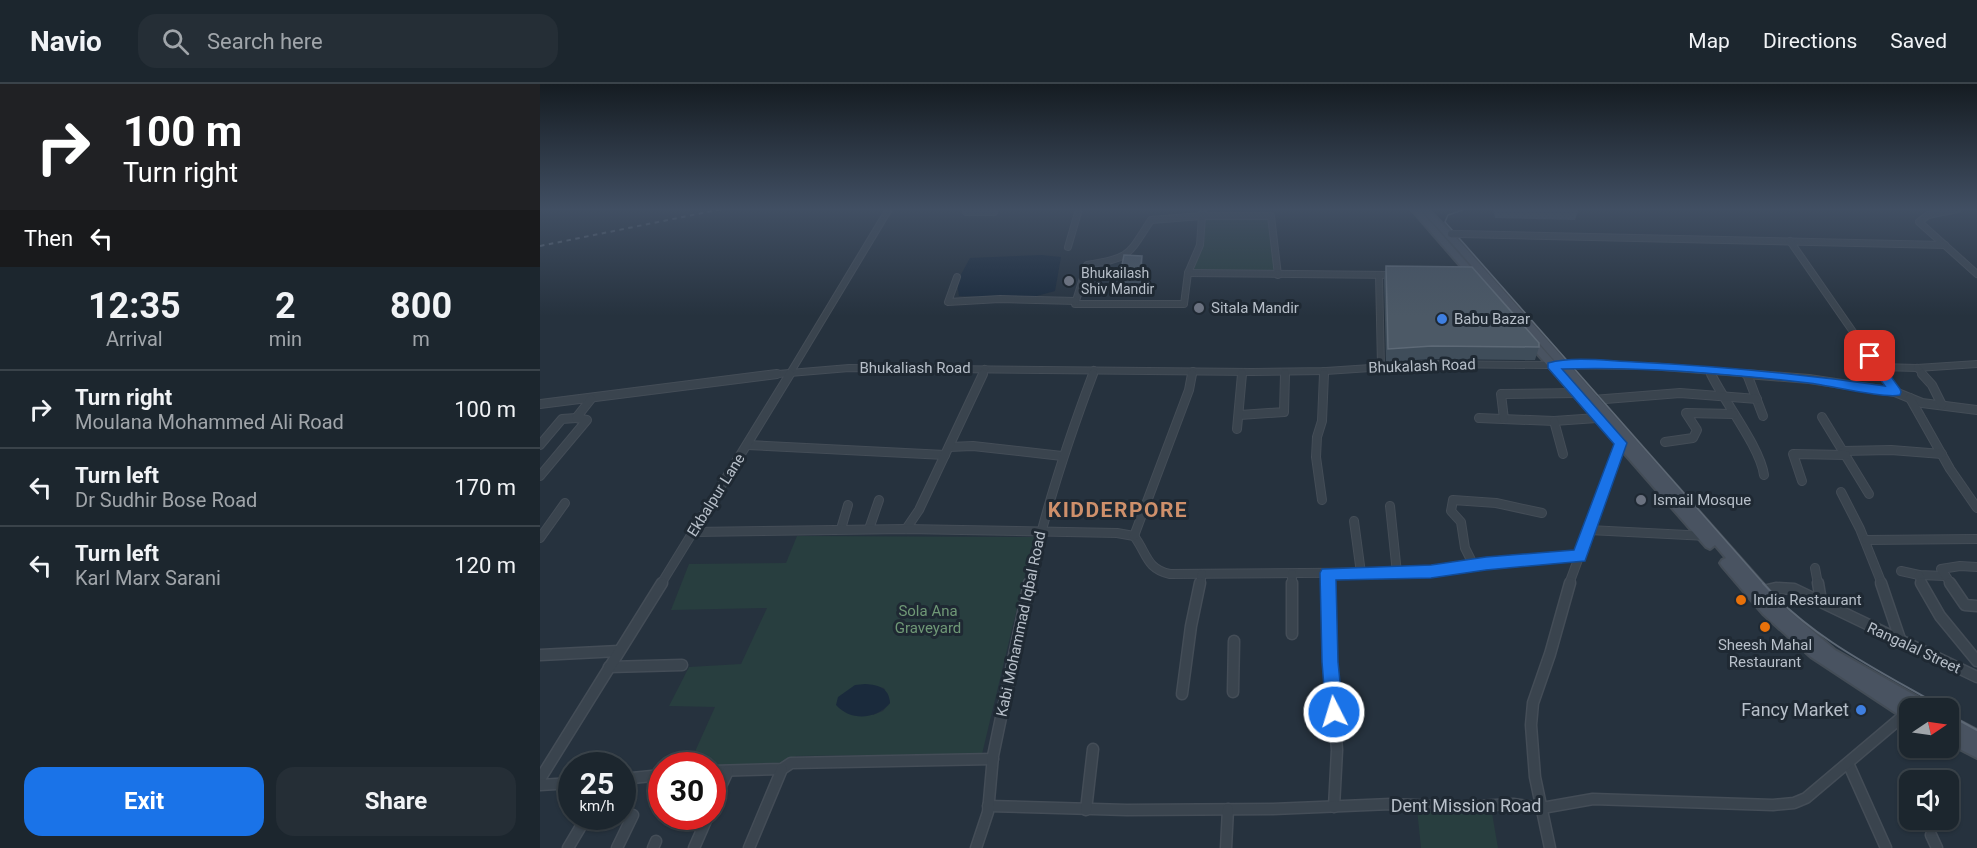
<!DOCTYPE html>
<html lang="en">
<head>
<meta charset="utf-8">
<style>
  :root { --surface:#1c262e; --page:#252e36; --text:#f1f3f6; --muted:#a0a5aa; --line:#3a434a; --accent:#1a73e8 }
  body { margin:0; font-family:Roboto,sans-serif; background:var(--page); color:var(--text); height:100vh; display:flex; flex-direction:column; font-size:22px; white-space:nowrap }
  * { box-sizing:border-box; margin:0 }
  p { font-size:20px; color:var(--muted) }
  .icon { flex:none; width:33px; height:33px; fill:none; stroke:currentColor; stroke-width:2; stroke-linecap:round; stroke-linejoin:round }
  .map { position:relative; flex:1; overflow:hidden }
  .drawer { display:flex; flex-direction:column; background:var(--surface); width:540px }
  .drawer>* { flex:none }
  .hud { background:#202124; color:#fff; overflow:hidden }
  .needle { width:39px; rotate:77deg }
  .tools { position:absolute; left:1359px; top:614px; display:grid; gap:12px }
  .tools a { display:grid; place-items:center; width:60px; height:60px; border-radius:12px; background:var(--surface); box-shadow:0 2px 4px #0004,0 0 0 2px var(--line); font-size:30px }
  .speed { position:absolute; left:18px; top:668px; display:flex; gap:12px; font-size:30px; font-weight:700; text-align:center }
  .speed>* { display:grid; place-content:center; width:78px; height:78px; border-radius:50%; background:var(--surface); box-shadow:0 2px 4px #0004,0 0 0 2px var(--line); line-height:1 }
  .speed small { font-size:15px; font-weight:400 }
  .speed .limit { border:9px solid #d22; background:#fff; color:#111 }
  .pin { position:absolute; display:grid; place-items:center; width:51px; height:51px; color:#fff; margin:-26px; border-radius:12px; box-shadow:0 3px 9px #0006 }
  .me { position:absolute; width:66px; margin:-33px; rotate:355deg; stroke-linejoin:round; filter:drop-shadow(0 0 4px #0008) }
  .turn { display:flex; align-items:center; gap:21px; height:126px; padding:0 24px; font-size:27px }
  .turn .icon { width:78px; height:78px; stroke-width:2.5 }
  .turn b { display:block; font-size:42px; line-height:51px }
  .then { display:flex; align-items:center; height:57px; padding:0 24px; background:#0003; gap:12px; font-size:22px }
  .eta { display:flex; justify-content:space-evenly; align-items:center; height:102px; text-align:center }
  .eta b { font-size:36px; font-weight:700; line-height:42px }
  .cta { display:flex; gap:12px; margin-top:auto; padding:12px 24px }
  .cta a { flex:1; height:69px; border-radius:18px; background:var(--accent); color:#fff; font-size:24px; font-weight:700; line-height:69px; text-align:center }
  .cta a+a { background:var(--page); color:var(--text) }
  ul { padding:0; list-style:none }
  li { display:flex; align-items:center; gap:18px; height:78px; padding:0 24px; border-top:2px solid var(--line) }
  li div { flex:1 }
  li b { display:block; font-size:22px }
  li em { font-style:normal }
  header { display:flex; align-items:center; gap:36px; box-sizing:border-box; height:84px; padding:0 30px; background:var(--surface); border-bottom:2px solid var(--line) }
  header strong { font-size:28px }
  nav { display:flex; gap:33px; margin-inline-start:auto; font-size:21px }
  .search { width:420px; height:54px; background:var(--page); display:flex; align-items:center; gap:15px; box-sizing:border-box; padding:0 21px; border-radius:18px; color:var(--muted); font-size:22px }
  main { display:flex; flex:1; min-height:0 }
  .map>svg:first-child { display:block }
  .green { fill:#283e3f; fill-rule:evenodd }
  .water { fill:#1a2a3c }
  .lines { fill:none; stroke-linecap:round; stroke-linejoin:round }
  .street-far2-casing { stroke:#444d57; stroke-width:8 }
  .street-far1-casing { stroke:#444d57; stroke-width:10 }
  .street-casing { stroke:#444d57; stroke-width:13 }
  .secondary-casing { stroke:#444d57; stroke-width:4 }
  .street-far2 { stroke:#3a444e; stroke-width:6 }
  .street-far1 { stroke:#3a444e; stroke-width:8 }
  .street { stroke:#3a444e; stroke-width:10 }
  .secondary { fill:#495361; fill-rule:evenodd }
  .tram-far1 { stroke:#5d6875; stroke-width:1.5 }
  .tram { stroke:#5d6875; stroke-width:2 }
  .rail { stroke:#5d6875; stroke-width:2; stroke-dasharray:4.5 4.5; stroke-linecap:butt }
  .street-bridge-casing { stroke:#444d57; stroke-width:8; stroke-linecap:butt }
  .street-bridge { stroke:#3a444e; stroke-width:6 }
  .wall { fill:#3f4d5a }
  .shaded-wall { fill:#303d4a }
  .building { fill:#4c5966; stroke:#5d6976; stroke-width:1.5 }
  .route { fill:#1a73e8; stroke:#114b97; stroke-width:1.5 }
  .worship-dot { fill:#6b7280; stroke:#1f2933; stroke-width:2 }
  .shop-dot { fill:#3f7fe0; stroke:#1f2933; stroke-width:2 }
  .food-dot { fill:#e8710a; stroke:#1f2933; stroke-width:2 }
  .labels { text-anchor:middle; stroke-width:6; stroke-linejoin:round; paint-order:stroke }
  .far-poi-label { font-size:14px; fill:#b7bfc9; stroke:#1f2933; text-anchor:start }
  .poi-label { font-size:15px; fill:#b7bfc9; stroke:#1f2933; text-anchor:start }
  .street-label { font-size:15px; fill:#b7bfc9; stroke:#1f2933 }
  .park-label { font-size:15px; fill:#6f9876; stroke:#1f2933 }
  .near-poi-label { font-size:18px; fill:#b7bfc9; stroke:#1f2933; text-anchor:end }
  .near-street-label { font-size:18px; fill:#b7bfc9; stroke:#1f2933 }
  .district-label { font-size:21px; font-weight:bold; letter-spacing:1.5px; fill:#cf906b; stroke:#1f2933 }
</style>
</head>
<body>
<header>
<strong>Navio</strong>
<div class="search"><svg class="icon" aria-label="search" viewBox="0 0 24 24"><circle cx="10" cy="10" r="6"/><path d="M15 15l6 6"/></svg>Search here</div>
<nav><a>Map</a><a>Directions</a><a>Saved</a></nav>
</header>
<main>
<section class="drawer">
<div class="hud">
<div class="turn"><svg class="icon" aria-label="right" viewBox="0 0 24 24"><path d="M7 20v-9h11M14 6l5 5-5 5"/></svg><div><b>100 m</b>Turn right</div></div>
<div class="then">Then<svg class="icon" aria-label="left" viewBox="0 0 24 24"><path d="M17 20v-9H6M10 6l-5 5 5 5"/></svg></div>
</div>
<div class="eta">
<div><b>12:35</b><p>Arrival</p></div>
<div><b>2</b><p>min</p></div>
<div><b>800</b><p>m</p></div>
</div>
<ul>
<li><svg class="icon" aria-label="right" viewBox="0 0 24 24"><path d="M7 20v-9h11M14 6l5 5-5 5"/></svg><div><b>Turn right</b><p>Moulana Mohammed Ali Road</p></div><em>100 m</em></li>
<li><svg class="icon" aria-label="left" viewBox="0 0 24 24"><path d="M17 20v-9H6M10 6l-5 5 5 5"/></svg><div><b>Turn left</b><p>Dr Sudhir Bose Road</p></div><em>170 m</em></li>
<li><svg class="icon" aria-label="left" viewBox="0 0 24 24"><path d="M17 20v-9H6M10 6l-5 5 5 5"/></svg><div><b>Turn left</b><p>Karl Marx Sarani</p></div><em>120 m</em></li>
</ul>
<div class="cta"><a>Exit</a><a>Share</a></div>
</section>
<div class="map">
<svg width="1437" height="764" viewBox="0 0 1437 764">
  <rect width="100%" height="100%" fill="#26323e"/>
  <!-- green -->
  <g class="green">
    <polygon points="729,132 735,189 652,187 661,166 665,133"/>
    <path d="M257,452l237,1 -52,217 -186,2 -18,8 -89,1 26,-58 -46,-1 20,-39 52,-3 26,-56 -96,2 18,-46 97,-1zM325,600l19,4 6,15 -7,8 -10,4z"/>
    <polygon points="877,725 952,729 958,764 881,764"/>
  </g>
  <!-- water -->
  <g class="water">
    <polygon points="502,171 521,173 515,207 493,213 419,212 417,198 430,174"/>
    <path d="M325,600c14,1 24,4 25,19 -13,16 -39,19 -54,2l2,-8 17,-12z"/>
  </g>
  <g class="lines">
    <!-- street-far2 casing -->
    <g class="street-far2-casing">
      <g id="street-far2">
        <polyline points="428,125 426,128 454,128"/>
        <polyline points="1418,125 1388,131 1379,138 1437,190"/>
        <path d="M662,132l-2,29 -12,28 -4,31h-109l12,-39c44,-8 40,-8 64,-45z"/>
        <polyline points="662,132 663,125"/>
        <polyline points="662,132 731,132 738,191"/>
        <polyline points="920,150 1405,161"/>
        <polyline points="1250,157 1343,291"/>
        <polyline points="528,163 539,125"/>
        <polyline points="648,189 853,191"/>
        <polyline points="839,191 841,282"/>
        <polyline points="417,193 408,218 460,215 536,217"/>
        <polyline points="1339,283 1377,284 1437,280"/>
        <polyline points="1377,284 1384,291"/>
        <polyline points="1170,287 1172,291"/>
        <polyline points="226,291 309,284 712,288 786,287 890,280 1109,282 1225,291"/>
        <polyline points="249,291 349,125"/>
        <polyline points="442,291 445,285"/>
        <polyline points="552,291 554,286"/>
        <polyline points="652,291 653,287"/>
        <polyline points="702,291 702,288"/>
        <polyline points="745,291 745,288"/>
        <polyline points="784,291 784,287"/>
      </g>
    </g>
    <!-- street-far1 casing -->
    <g class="street-far1-casing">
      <g id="street-far1">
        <path d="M1171,290c14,29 49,73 53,101"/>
        <polyline points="1206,290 1269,295 1355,308 1382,319 1437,326"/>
        <polyline points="1207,290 1223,332"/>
        <polyline points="1342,290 1355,308"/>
        <polyline points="1382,290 1392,301 1402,321"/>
        <polyline points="1370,314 1410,385 1437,424"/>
        <polyline points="1053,316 1140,309 1217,315"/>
        <polyline points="0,320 237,290"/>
        <polyline points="700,331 744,328 745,290"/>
        <polyline points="1282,333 1329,410"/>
        <polyline points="939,334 1014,337 1057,334"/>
        <polyline points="964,335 961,310 1037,309"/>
        <polyline points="1014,337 1023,370"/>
        <polyline points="697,345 702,290"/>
        <polyline points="1125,358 1153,354 1157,346 1146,329 1194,330"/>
        <polyline points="0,361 22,335 36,334"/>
        <polyline points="207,361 405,371"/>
        <polyline points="409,363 433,362 522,372"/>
        <polyline points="1303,367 1351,366 1402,370"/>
        <polyline points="0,392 47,336 36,334 51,315"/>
        <polyline points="1262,397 1253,370 1306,371"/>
        <polyline points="1301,408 1320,445 1342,500"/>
        <polyline points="782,416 776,373 777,353 782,337 784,290"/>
        <polyline points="850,422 857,489"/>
        <polyline points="814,437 821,489"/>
        <polyline points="301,445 308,421"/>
        <polyline points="329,445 339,416"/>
        <polyline points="366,445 379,426 443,290"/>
        <polyline points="1049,446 1167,452"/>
        <path d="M153,448l213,-3 211,4 17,3c13,17 12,33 36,38l261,-2 55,-9 94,-7"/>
        <polyline points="594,452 649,306 652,290"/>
        <polyline points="0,454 25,419"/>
        <polyline points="1326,456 1437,455"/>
        <polyline points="934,482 925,464 921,438 911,427 913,416 956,419 1002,429"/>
        <polyline points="1275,484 1278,500"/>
        <polyline points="1361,487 1379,491 1405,492"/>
        <polyline points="788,489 788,500"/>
        <polyline points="752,490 752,500"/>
        <polyline points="1379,491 1382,500"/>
        <polyline points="121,500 250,290"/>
        <path d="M489,500c15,-72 38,-141 64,-210"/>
        <polyline points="660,500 662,490"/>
        <polyline points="1029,500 1081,359 1087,358"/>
        <polyline points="1411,500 1401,485 1420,482 1437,483"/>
      </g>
    </g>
    <!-- street casing -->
    <g class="street-casing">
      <g id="street">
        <polyline points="752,499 752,550"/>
        <polyline points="788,499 790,578 797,666 794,723"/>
        <polyline points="1278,499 1281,517"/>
        <polyline points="1341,499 1361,558"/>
        <polyline points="1381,499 1400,532 1437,577"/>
        <polyline points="1410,499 1425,521 1437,522"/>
        <polyline points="1219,508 1236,504 1254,505 1437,593"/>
        <polyline points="0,571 79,567"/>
        <polyline points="69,583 142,581"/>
        <polyline points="693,608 694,557"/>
        <polyline points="642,610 651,542 660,499"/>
        <polyline points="1308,679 1346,764"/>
        <polyline points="172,687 242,685 251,679 453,675"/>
        <polyline points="0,695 122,499"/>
        <polyline points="82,695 122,691"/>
        <polyline points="0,701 32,699"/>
        <polyline points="172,721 188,687"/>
        <polyline points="448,722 587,726 733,725 851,720 920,723 973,720 1002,724 1053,715 1233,721 1254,719 1266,714 1369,627"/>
        <polyline points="546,726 553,665"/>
        <polyline points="1391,751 1397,764"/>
        <polyline points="28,764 47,732"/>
        <polyline points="77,764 93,731 82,730"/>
        <polyline points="113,764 116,757"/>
        <polyline points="154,764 168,732"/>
        <polyline points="209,764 242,685"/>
        <polyline points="436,764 448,728 453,672 489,499"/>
        <polyline points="686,764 688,725"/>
        <polyline points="1010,764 995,693 991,641 993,619 1010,570 1030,499"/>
      </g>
    </g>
    <!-- secondary casing -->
    <g class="secondary-casing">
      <g id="secondary">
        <polygon points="871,125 879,125 937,190 937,194 931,194"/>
        <polygon points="880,125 888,125 922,160 1242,521 1295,566 1390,620 1392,624 1370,624 1370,636 1365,635 1271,573 1223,530 1182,482 1180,479 1182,476 1186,474 1175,461 1170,465 1166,463 987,258 985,256 987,254 993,254 1056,324 916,164"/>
        <polygon points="1408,631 1437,646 1437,674 1408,659"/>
      </g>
    </g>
    <!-- street-far2 -->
    <use href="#street-far2" class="street-far2"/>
    <!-- street-far1 -->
    <use href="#street-far1" class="street-far1"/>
    <!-- street -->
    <use href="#street" class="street"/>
    <!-- secondary -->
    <use href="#secondary" class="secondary"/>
    <!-- tram-far1 -->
    <polyline class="tram-far1" points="926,125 908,131 905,138 1224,500"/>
    <!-- tram -->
    <g class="tram">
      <path d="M1223,499c49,56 117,88 181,125"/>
      <polyline points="1408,630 1437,646"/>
    </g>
    <!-- rail -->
    <polyline class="rail" points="0,162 182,125"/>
    <!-- street-bridge casing -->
    <g class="street-bridge-casing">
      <polyline id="street-bridge" points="911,150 920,150"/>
    </g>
    <!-- street-bridge -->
    <use href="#street-bridge" class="street-bridge"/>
  </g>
  <!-- wall -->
  <g class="wall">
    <polygon points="953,125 1039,125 1035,136 955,134"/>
    <polygon points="602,172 603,181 601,199 582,200 580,191"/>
    <polygon points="846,182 999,263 995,276 890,275 846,278 844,195"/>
  </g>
  <!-- shaded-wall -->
  <polygon class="shaded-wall" points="602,172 603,181 601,199 600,190"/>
  <!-- building -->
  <g class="building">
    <polygon points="584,171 602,172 600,190 580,191"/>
    <polygon points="846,182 932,183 999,259 999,263 892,262 848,265"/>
  </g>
  <!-- sky -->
  <linearGradient id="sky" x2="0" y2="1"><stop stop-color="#151c22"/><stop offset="0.54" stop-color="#414f63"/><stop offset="1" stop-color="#414f63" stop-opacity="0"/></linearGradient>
  <rect width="1437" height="232" fill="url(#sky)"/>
  <!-- route -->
  <path class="route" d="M1330,268l5,2 25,35 1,3 -1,3c-15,4 -72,-10 -91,-12 -78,-9 -169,-17 -247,-14l65,74 -42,118 -99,9 -55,8 -95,2 2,82 5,50 -3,6 -6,2 -6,-2 -2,-6 -4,-50 -2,-89 2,-4 109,-4 55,-8 88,-7 40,-106 -66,-76v-5c27,-7 59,-2 87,-1 83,4 167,12 250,24l-21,-30z"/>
  <!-- markers -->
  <g class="worship-dot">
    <circle cx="529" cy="197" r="6"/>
    <circle cx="659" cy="224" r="6"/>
    <circle cx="1101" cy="416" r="6"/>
  </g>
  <g class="shop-dot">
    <circle cx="902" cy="235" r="6"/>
    <circle cx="1321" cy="626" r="6"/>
  </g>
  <g class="food-dot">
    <circle cx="1201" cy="516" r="6"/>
    <circle cx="1225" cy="543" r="6"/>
  </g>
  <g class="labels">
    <!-- far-poi labels -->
    <g class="far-poi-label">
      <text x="541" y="194">Bhukailash<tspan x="541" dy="16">Shiv Mandir</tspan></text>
    </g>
    <!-- poi labels -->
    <g class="poi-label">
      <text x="671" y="229">Sitala Mandir</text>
      <text x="914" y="240">Babu Bazar</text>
      <text x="1113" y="421">Ismail Mosque</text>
      <text x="1213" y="521">India Restaurant</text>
      <text x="1225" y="566" text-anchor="middle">Sheesh Mahal<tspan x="1225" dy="17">Restaurant</tspan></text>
    </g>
    <!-- street labels -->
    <g class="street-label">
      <text transform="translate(882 282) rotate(-2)" y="5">Bhukalash Road</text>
      <text x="375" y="289">Bhukaliash Road</text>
      <text transform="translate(176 411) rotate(-58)" y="5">Ekbalpur Lane</text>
      <text transform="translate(481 540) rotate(-78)" y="5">Kabi Mohammad Iqbal Road</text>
      <text transform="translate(1374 564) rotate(25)" y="5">Rangalal Street</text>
    </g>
    <!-- park labels -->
    <g class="park-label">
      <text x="388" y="532">Sola Ana<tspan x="388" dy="17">Graveyard</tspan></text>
    </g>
    <!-- near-poi labels -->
    <g class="near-poi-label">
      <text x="1309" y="632">Fancy Market</text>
    </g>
    <!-- near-street labels -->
    <g class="near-street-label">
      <text x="926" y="728">Dent Mission Road</text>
    </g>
    <!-- district labels -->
    <g class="district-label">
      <text x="578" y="433">KIDDERPORE</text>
    </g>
  </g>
</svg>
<div class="tools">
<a><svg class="needle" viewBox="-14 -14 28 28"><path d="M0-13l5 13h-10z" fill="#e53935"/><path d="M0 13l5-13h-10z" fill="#a0a5aa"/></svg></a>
<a><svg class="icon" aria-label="sound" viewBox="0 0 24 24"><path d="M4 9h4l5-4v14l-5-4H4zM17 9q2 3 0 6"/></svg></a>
</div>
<div class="speed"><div>25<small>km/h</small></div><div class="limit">30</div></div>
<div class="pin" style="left:1330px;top:272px;background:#d93025"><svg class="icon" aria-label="arrive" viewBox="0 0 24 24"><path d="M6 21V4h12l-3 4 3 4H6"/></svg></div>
<svg class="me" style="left:794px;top:628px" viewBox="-20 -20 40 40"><circle r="17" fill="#1a73e8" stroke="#fff" stroke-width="3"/><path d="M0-11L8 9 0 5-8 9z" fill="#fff"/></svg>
</div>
</main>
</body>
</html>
